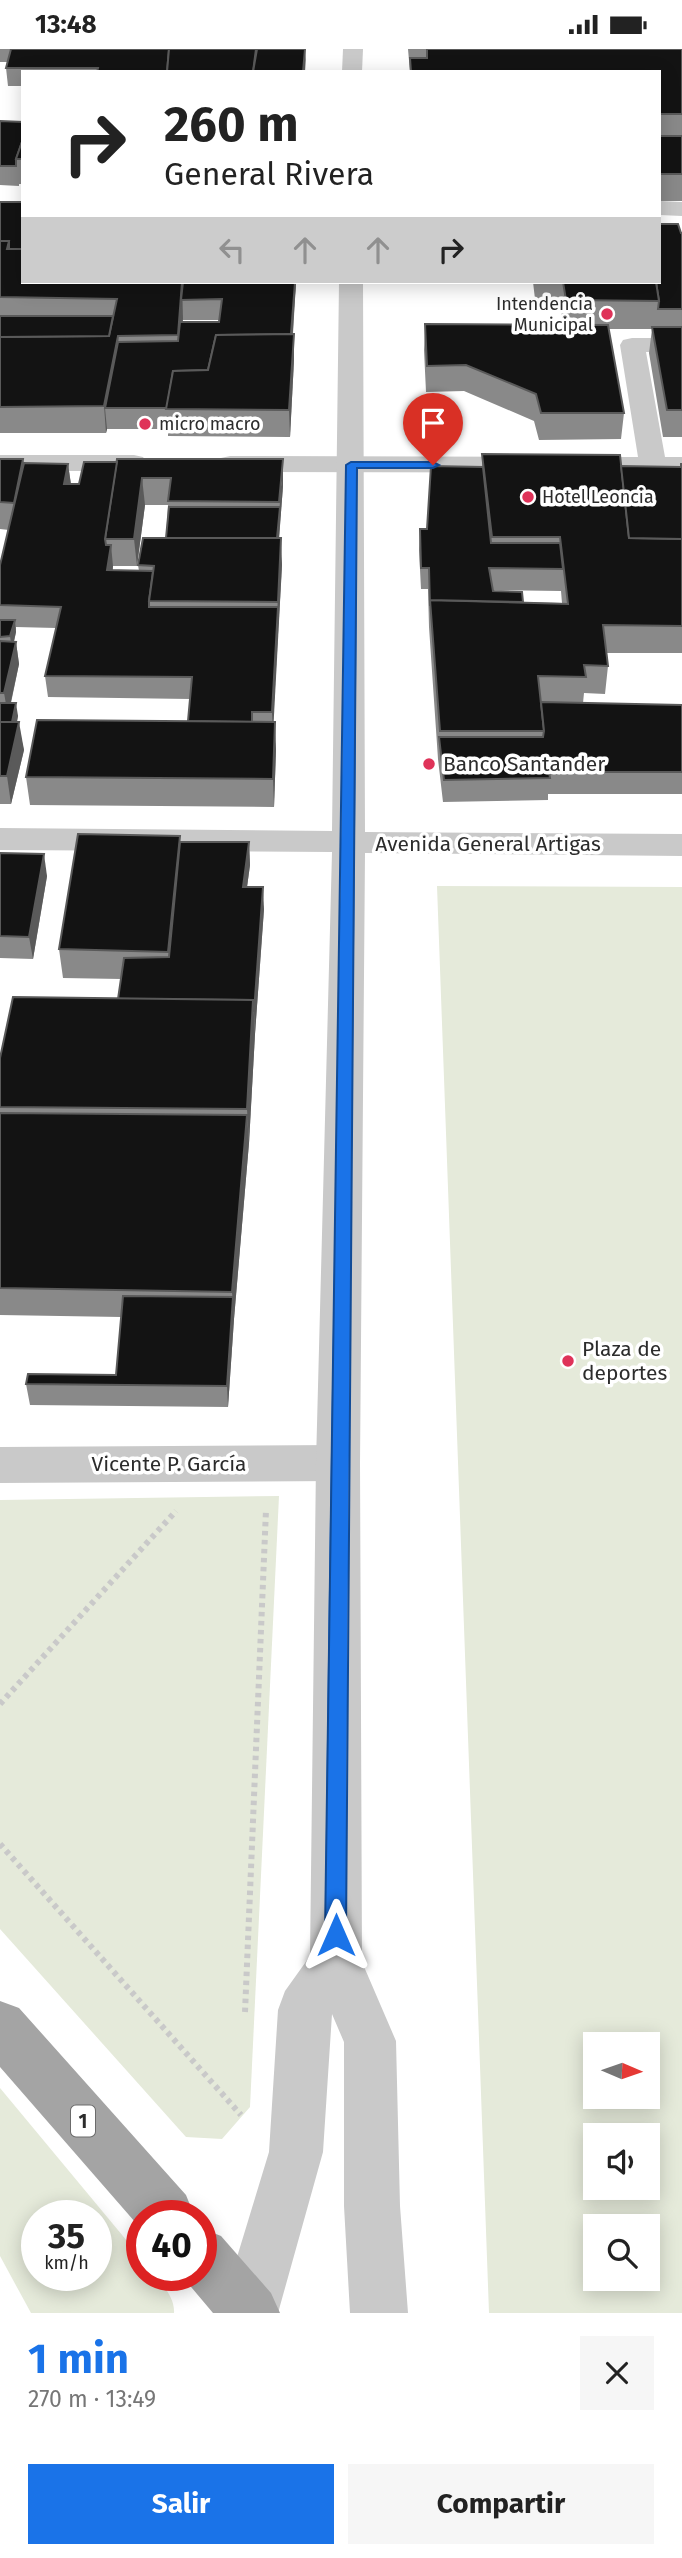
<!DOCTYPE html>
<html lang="es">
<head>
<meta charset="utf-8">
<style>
  :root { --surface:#fff; --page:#f6f6f6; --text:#222; --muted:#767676; --accent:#1a73e8 }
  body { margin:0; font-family:"Fira Sans",sans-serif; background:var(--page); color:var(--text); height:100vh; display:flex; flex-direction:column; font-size:26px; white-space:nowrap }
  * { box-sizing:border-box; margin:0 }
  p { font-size:23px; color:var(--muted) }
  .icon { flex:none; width:38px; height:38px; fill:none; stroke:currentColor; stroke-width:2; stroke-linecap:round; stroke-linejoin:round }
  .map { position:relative; height:2264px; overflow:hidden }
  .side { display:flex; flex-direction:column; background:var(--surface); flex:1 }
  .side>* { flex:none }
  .top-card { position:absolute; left:21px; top:21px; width:640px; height:214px; border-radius:0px; box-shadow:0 4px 18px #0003; background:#fff; color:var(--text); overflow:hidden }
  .needle { width:46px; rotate:92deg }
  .tools { position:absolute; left:583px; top:1983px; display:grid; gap:14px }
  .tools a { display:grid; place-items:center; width:77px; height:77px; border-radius:0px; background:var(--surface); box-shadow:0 4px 18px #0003; font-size:35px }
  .speed { position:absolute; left:21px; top:2151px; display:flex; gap:14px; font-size:35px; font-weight:700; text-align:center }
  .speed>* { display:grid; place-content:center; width:91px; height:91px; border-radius:50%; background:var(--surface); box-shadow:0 4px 18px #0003; line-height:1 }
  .speed small { font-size:18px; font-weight:400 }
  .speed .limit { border:10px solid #d22; background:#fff; color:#111 }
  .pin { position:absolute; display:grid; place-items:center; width:60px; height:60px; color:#fff; margin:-72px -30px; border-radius:50% 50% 50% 0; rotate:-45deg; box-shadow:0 0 7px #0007 }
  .pin .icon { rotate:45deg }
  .me { position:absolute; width:77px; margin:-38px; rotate:0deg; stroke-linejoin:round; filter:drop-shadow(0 0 5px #0008) }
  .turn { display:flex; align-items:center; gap:24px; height:147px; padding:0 28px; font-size:32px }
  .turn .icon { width:91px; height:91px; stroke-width:2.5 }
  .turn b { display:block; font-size:49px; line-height:60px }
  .lanes { display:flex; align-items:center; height:66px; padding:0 28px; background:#0003; justify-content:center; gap:35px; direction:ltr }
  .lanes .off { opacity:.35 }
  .round { display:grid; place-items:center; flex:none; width:74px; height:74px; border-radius:0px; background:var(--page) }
  .headline { display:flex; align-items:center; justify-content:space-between; height:119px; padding:0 28px }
  h1 { font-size:42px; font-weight:700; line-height:52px; color:var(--accent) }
  .primary-button { display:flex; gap:14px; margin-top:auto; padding:14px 28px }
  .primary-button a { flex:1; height:80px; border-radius:0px; background:var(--accent); color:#fff; font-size:28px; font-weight:700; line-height:80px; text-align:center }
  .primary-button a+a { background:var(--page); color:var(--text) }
  .status { display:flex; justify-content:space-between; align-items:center; height:49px; padding:0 35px; background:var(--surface); direction:ltr }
  .status svg { height:19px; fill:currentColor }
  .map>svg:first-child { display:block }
  .green { fill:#e5eada; fill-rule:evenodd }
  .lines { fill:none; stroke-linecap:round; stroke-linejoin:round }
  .path { stroke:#c9c9c9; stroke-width:6; stroke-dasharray:4.5 4.5; stroke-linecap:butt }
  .minor { fill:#c9c9c9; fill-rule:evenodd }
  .tertiary { fill:#c9c9c9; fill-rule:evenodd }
  .primary { fill:#a4a4a4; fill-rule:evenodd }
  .wall { fill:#898989; fill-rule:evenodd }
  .shaded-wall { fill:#5a5a5a }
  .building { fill:#131313; stroke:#5a5a5a; stroke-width:2 }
  .route { fill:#1a73e8; stroke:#114b97; stroke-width:2 }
  .poi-dot { fill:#df3359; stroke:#fff; stroke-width:2.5 }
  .labels { text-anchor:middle; stroke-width:7; stroke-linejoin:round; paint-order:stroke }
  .far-poi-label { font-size:18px; fill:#2c2c2c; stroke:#fff; text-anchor:start }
  .shield { fill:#fff; stroke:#6b6b6b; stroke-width:2 }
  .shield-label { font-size:19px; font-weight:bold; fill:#2c2c2c }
  .poi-label { font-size:21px; fill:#2c2c2c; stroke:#fff; text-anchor:start }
  .street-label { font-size:21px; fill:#2c2c2c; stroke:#fff }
</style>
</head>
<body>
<div class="status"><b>13:48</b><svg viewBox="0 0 49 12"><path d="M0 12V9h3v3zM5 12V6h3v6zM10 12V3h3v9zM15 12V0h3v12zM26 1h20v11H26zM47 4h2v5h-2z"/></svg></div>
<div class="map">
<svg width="682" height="2264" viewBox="0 0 682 2264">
  <rect width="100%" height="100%" fill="#fff"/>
  <!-- green -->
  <g class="green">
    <path d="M437,837l245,1v1426h-193zM648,1995v53h-53v-53zM648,2086v52h-53v-52zM648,2177v53h-53v-53z"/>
    <polygon points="279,1447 250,2058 222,2090 186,2088 0,1880 0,1451"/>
    <path d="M0,2039l142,171v16h13c9,11 20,24 19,38h-143l-31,-57zM37,2166h59v60h-59z"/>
  </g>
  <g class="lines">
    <!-- path -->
    <g class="path">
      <polyline points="0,1655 176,1462"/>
      <polyline points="0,1795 241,2066"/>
      <polyline points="245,1963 266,1461"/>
    </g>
    <!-- minor -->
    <g class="minor">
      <polygon points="660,152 682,153 682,167 660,166"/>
      <polygon points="632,289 682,289 682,303 646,303 665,408 682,408 682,424 230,423 221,421 217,415 221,409 230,407 638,408 620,296 623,291"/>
      <polygon points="0,406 134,406 143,408 147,414 143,420 134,422 0,422"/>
      <polygon points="338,1396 353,1401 360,1414 353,1427 338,1432 0,1434 0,1398"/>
    </g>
    <!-- tertiary -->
    <g class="tertiary">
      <polygon points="343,0 363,0 362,23 342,23"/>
      <polygon points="339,233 363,233 365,783 682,785 682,807 365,804 360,1414 362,1913 396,1992 400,2157 408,2264 350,2264 344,2157 344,1993 332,1965 323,2103 278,2264 220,2264 269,2103 278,1961 285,1942 310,1907 316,1414 332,803 0,801 0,779 332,782"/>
    </g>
    <!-- primary -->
    <g class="primary">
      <polygon points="0,1952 19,1959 186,2146 194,2166 142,2166 142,2181 0,2018"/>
      <polygon points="201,2179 221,2187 271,2244 280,2264 213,2264 181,2226 201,2226"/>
    </g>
  </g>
  <!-- wall -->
  <g class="wall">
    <polygon points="0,0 305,0 306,11 305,23 23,23 23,37 8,37 6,19 7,13 0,13"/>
    <polygon points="408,0 682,0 682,152 660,152 660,23 410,23"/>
    <polygon points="0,72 23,73 23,135 19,135 19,137 0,136"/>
    <path d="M0,153l23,80h273l-3,52h1v26l-4,77 -122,-1v-7h-61l-1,4h-106zM183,270v1h37l-1,2h-37z"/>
    <polygon points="681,184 682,184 682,388 663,388 649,304 652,280 609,280 624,364 621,390 539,391 534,372 464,342 426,343 424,301 425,275 563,276 560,251 535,250 533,233 660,233"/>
    <path d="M482,405l139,12 59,1 1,-3h1v189h-75l1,13 -3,28 -21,-1 -1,10 99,2v89h-134v6l-105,2 -5,-43 -9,-132 -1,-38h-7l-2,-39 1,-21h7l55,-62zM493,541l68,1 1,12 -39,-1z"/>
    <path d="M0,410h23l1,6 44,-1 3,20h8l5,-22 199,24 -4,52 3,27 -9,157 3,28 -2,57 -244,-2 -4,-28 162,-56 2,-22 -142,-2 -3,-21 11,-48 -40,-1v5l-2,10h2l3,22 -8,39 7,13 -1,6 7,28 -13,54h-11v-239l9,-35 -9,-1zM145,456h23l-2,33 -28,27 1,6 -26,-1v-4h24z"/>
    <polygon points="180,787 180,793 249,793 250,816 247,838 264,860 255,985 249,1094 234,1270 228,1358 30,1356 26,1335 116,1326 121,1268 0,1266 0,1009 118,950 121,930 63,929 59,900"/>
    <polygon points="0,804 47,827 33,910 0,909"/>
  </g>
  <!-- shaded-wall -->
  <g class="shaded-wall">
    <polygon points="305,0 305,23 303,23"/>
    <polygon points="182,233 183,270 179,312 178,286"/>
    <polygon points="295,233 296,233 291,311 290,291"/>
    <polygon points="294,285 294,311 290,388 289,361"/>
    <polygon points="118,287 120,313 105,359 107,380 106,384 104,357"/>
    <polygon points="23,410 27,437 17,481 14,454"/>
    <polygon points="283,410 283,437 277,516 277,495"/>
    <polygon points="68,415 71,436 64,435"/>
    <polygon points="142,429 145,456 137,517 134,490"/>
    <polygon points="281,489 282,516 273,685 272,663"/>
    <polygon points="111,496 113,517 109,543 107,521"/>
    <polygon points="15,571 16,583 12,600 10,587"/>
    <polygon points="16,593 19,615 8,666 4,644"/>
    <polygon points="16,654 18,667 11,701 9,688"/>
    <polygon points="19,673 24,701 11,755 7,727"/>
    <polygon points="275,673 276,701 274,758 273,730"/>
    <polygon points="249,793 250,816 244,860 243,838"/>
    <polygon points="44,805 47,827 33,910 29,888"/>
    <polygon points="263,838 264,860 255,985 254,963"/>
    <polygon points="253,951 255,985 249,1094 247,1060"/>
    <polygon points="247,1066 249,1094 234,1270 232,1243"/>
    <polygon points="233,1248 234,1270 228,1358 227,1337"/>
  </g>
  <!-- building -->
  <g class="building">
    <polygon points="11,0 169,0 167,23 97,23 98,19 6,19"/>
    <polygon points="169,0 256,0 253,23 167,23"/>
    <polygon points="257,0 305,0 303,23 253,23"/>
    <polygon points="427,0 682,0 682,65 660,65 660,23 411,23 410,9 427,9"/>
    <polygon points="0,72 23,73 23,90 16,110 16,117 0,117"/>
    <rect x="660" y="87" width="22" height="38"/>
    <polygon points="23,90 23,110 16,110"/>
    <polygon points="0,153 23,153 23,200 9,200 9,192 0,192"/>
    <polygon points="660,175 678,175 681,184 682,184 682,260 658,260 659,252 656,233 660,233"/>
    <polygon points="0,192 9,192 7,200 23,200 23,233 182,233 178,286 118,287 104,357 0,358 0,288 109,287 117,250 0,248"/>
    <polygon points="183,233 295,233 291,285 216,286 208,321 173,322 167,359 105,359 118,293 178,292 180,273 219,273 222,250 181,251"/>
    <polygon points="563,233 656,233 659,252 566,251"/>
    <polygon points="0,267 113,267 109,287 0,288"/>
    <polygon points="425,275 608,276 624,364 541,364 536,345 466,316 427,317"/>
    <polygon points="652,278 682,278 682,361 667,361"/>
    <polygon points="294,285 289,361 166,360 173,322 208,321 216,286"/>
    <polygon points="482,405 620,406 629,489 682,490 682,577 603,576 608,617 584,616 586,628 538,627 544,682 440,682 430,551 568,555 560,488 492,488"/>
    <polygon points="0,410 23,410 14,454 0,453"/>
    <polygon points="117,410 283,410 279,453 168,452 171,429 142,429 134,490 105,490"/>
    <polygon points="84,413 117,413 105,490 106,496 111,496 107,521 153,522 149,552 149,558 278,558 272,663 252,663 252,673 188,672 192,628 45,627 61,558 0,556 0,516 24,414 68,415 64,435 79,435"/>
    <polygon points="681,415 682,415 682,490 629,489 621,417 681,418"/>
    <polygon points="431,417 483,418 491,494 560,494 563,520 489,519 493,542 522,543 523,553 430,551 430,557 429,519 421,519 420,480 427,480"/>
    <polygon points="169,458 280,458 277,489 166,489"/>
    <polygon points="143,489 281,489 278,553 149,552 154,517 138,516"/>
    <polygon points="0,571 15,571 10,587 0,588"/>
    <polygon points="0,592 16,593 4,644 0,644"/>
    <polygon points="541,653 682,656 682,723 549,723 550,729 444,731 439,688 543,688 544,682"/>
    <polygon points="0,654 16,654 12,673 0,673"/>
    <polygon points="37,671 275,673 273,730 26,728"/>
    <polygon points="0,673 19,673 7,727 0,727"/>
    <polygon points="78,785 180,787 168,903 59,900"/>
    <polygon points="180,793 249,793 243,838 263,838 254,963 253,951 118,950 124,909 169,908"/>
    <polygon points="0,804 44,805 29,888 0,887"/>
    <polygon points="13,948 253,951 247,1060 0,1058 0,1009"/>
    <polygon points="0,1064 247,1066 232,1243 0,1239"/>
    <polygon points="123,1247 233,1248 227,1337 26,1335 28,1325 116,1326"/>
  </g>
  <!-- route -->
  <path class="route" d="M351,413h82l6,3 -6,3h-76c-1,489 -10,978 -11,1467l-3,8 -7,3 -8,-3 -3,-8c4,-490 16,-980 21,-1470z"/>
  <!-- markers -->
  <g class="poi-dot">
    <circle cx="607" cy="265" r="7"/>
    <circle cx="145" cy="375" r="7"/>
    <circle cx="528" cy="448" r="7"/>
    <circle cx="429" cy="715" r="7"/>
    <circle cx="568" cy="1312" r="7"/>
  </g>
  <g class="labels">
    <!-- far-poi labels -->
    <g class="far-poi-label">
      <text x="593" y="261" text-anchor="end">Intendencia<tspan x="593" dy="21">Municipal</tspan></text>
      <text x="159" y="381">micro macro</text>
      <text x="542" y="454">Hotel Leoncia</text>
    </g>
    <!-- shield labels -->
    <rect class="shield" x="71" y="2056.5" width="24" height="31" rx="5"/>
    <g class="shield-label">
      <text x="83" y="2079">1</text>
    </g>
    <!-- poi labels -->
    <g class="poi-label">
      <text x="443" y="722">Banco Santander</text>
      <text x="582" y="1307">Plaza de<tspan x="582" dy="24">deportes</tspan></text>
    </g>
    <!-- street labels -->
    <g class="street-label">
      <text x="488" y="802">Avenida General Artigas</text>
      <text x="169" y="1422">Vicente P. García</text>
    </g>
  </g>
</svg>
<div class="tools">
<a><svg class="needle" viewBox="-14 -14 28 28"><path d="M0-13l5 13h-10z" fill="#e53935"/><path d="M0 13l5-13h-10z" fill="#767676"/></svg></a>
<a><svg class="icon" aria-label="sound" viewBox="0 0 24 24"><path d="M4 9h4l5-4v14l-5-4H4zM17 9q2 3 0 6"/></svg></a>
<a><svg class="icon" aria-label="search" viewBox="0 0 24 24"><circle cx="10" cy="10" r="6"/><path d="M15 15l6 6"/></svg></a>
</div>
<div class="speed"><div>35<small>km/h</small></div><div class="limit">40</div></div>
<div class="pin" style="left:433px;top:416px;background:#d93025"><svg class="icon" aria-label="arrive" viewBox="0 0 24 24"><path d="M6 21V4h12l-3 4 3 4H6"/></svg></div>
<svg class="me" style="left:336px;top:1886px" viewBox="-20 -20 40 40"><path d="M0-17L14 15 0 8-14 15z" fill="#1a73e8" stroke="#fff" stroke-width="4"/></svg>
<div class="top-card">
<div class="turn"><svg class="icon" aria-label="right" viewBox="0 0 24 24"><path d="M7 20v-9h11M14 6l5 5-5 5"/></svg><div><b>260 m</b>General Rivera</div></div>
<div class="lanes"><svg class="icon off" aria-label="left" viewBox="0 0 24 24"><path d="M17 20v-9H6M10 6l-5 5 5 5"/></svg><svg class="icon off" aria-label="ahead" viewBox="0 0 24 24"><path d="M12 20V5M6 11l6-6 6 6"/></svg><svg class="icon off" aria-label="ahead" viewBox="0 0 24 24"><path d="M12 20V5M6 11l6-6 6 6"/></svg><svg class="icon" aria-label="right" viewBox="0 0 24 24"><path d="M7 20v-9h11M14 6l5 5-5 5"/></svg></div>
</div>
</div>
<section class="side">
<div class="headline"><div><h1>1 min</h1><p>270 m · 13:49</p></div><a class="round"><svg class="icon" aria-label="close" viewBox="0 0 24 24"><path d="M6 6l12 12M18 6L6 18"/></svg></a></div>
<div class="primary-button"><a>Salir</a><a>Compartir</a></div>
</section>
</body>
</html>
